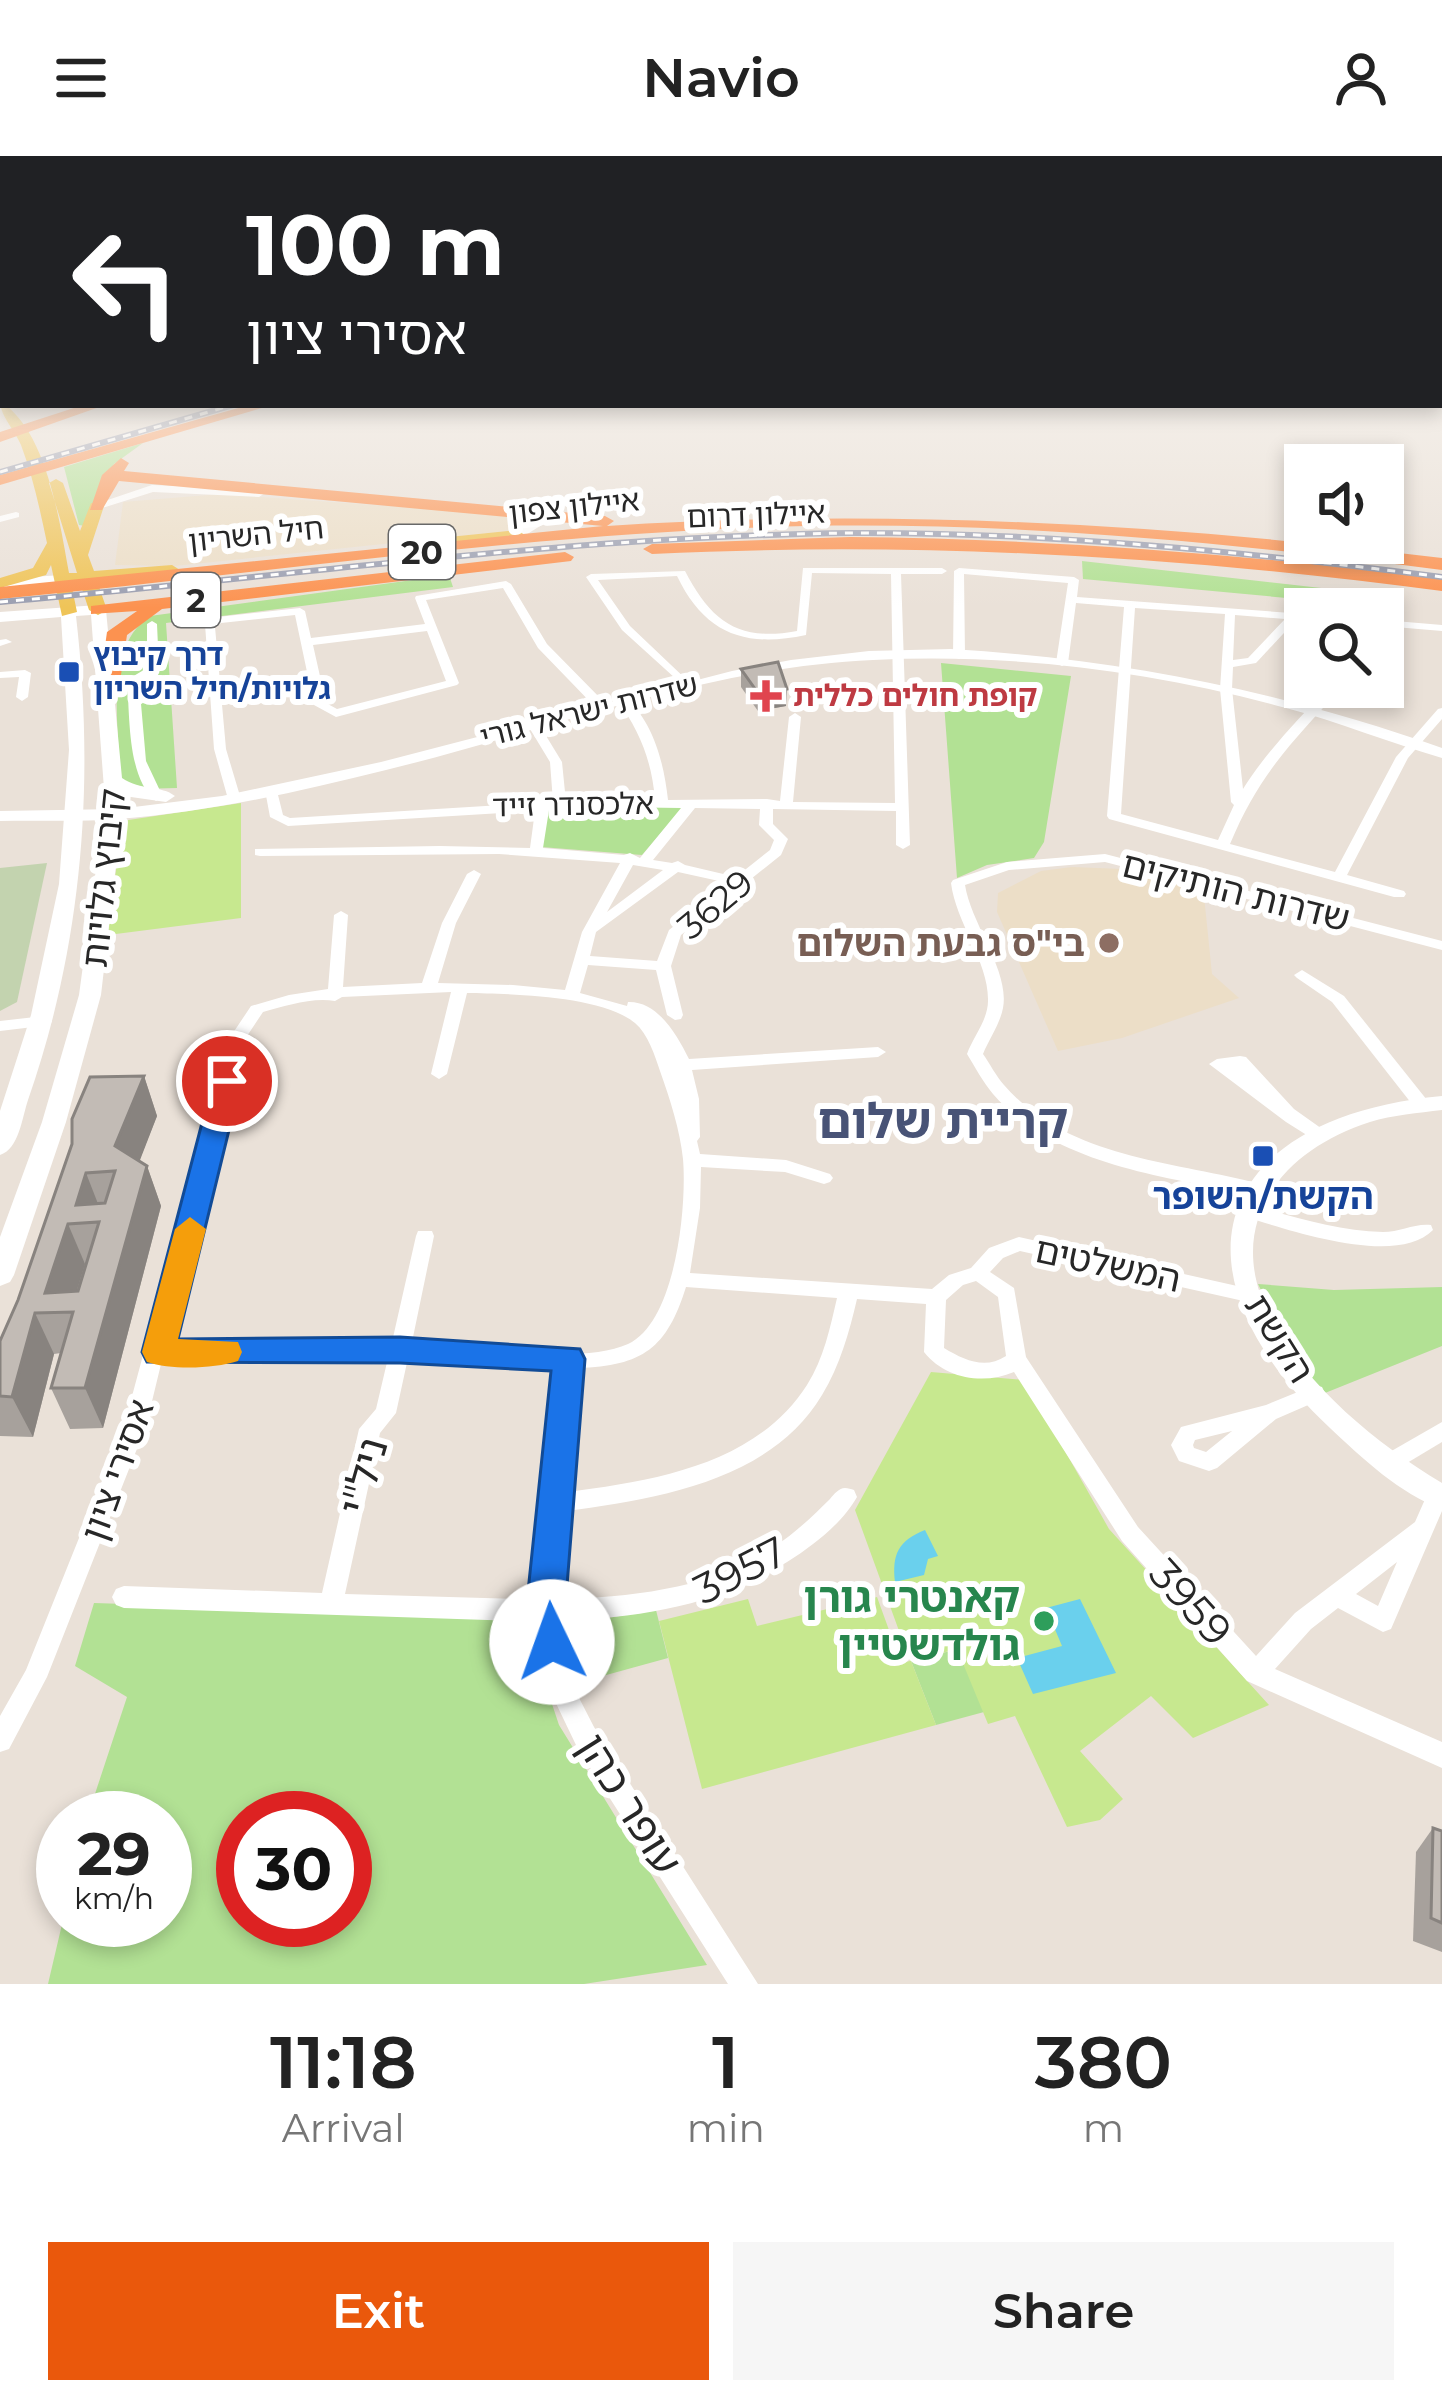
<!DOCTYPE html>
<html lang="en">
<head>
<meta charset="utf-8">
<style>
  :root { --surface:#fff; --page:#f6f6f6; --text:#222; --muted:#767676; --accent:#ea580c }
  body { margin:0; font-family:Montserrat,"Noto Sans Hebrew",sans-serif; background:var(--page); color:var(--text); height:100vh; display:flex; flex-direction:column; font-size:45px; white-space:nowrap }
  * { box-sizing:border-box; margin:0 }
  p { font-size:39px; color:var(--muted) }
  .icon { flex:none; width:66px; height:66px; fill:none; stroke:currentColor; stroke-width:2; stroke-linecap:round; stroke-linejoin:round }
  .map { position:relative; height:1828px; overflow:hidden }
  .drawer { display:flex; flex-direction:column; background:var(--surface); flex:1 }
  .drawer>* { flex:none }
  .banner { position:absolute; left:0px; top:0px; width:1443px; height:252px; box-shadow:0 6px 18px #0003; background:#202124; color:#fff; overflow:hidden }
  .buttons { position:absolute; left:1284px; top:288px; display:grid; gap:24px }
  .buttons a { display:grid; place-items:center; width:120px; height:120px; border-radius:0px; background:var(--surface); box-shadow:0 6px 18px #0003; font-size:60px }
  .speed { position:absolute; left:36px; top:1635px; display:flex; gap:24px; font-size:60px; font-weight:700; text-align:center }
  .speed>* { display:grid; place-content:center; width:156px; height:156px; border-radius:50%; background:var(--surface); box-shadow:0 6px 18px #0003; line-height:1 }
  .speed small { font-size:30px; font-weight:400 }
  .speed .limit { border:18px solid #d22; background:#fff; color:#111 }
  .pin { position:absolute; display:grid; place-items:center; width:102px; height:102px; color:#fff; margin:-51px; border:6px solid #fff; border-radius:50%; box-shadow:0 3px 12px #0007 }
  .me { position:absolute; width:132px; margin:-66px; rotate:357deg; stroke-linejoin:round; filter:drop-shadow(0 0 9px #0008) }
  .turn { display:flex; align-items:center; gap:42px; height:252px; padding:0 48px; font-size:54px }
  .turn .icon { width:156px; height:156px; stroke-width:2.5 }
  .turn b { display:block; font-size:84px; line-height:102px }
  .eta { display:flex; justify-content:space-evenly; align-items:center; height:204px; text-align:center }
  .eta b { font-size:72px; font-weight:600; line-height:84px }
  .cta { display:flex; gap:24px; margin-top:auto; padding:24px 48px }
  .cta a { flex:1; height:138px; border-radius:0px; background:var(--accent); color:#fff; font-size:48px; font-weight:600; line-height:138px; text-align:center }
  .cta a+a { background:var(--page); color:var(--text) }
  header { display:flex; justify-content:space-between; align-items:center; height:156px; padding:0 48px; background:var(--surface); font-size:54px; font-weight:600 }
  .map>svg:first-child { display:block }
  .education { fill:#ecdec7 }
  .green { fill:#b2e194; fill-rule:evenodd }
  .cemetery { fill:#c3d3af }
  .pitch { fill:#c7e88f }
  .water { fill:#6ad0ed }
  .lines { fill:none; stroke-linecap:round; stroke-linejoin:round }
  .minor { fill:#fff; fill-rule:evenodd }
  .tertiary { fill:#fff; fill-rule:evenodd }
  .secondary { fill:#fff; fill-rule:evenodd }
  .primary { fill:#efc458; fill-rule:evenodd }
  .motorway { fill:#fc9250; fill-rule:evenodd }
  .rail-casing { stroke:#9b9fb1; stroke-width:6 }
  .rail { stroke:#fff; stroke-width:3; stroke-dasharray:8; stroke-linecap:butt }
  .wall { fill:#a7a19c }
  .shaded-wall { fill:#88837f }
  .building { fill:#c2bbb5; stroke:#88837f; stroke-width:3; fill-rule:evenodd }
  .route { fill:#1a73e8; stroke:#114b97; stroke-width:3 }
  .slow { fill:#f59e0b }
  .transit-dot { fill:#1a4fb4; stroke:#fff; stroke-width:4.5 }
  .health-dot { fill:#e0444e; stroke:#fff; stroke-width:4.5 }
  .education-dot { fill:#8d6e63; stroke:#fff; stroke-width:4.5 }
  .leisure-dot { fill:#2e9e5b; stroke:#fff; stroke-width:4.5 }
  .labels { text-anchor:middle; stroke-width:12; stroke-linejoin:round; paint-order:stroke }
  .far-street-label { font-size:30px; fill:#272727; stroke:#fff }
  .far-transit-label { font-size:30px; font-weight:bold; fill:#164399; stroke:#fff; text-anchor:start }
  .far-health-label { font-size:30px; font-weight:bold; fill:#be3a42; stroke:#fff; text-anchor:start }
  .shield { fill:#fff; stroke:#686868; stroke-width:3 }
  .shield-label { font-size:33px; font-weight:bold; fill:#272727 }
  .street-label { font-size:36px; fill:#272727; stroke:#fff }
  .education-label { font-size:36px; font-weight:bold; fill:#785e54; stroke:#fff; text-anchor:end }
  .transit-label { font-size:36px; font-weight:bold; fill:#164399; stroke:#fff }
  .near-street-label { font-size:42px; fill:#272727; stroke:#fff }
  .near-leisure-label { font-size:42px; font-weight:bold; fill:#27864d; stroke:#fff; text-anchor:end }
  .district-label { font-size:48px; font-weight:bold; fill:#485376; stroke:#fff }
</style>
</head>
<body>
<header><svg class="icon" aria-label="menu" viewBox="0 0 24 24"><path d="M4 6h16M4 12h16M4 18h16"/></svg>Navio<svg class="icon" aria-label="person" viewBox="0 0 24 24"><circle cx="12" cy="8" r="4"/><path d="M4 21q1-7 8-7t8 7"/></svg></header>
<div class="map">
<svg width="1442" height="1828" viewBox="0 0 1442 1828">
  <rect width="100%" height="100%" fill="#eae1d8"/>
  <!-- education -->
  <g class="education">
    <polygon points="220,338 515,359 532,365 517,374 174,410 115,409 123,346"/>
    <polygon points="1072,711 1122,713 1203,730 1212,818 1239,842 1122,882 1058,895 997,756 998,737 1041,715"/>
  </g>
  <!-- green -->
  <g class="green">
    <polygon points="143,287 114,308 85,370 79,369 64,311"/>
    <polygon points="1082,405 1348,435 1341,447 1083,423"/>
    <path d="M449,419l4,12 -287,36 11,165 -39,1 -18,-8c0,-52 -18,-133 30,-165z"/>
    <polygon points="941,507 1071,520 1044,686 1034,702 987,709 957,722"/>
    <polygon points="685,649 642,699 541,691 544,650"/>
    <polygon points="1258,1128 1334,1134 1442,1131 1442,1190 1325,1237 1295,1203"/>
    <path d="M94,1447l429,14 36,108 148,240 -123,19h-536l15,-64h102v-102h-78l40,-121 -52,-31zM243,1662h102v102h-102z"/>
    <polygon points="656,1454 668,1502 570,1529 559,1470"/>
    <polygon points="958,1493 984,1556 936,1569 911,1505"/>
  </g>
  <!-- cemetery -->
  <polygon class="cemetery" points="47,707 17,846 0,855 0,712"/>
  <!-- pitch -->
  <g class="pitch">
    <polygon points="241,647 241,762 108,779 122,665"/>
    <polygon points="931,1216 1025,1224 1109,1373 1269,1549 1193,1582 1151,1540 1080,1595 1123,1643 1100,1664 1067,1671 1015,1560 988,1568 957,1493 911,1505 936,1569 702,1633 659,1465 748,1443 757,1470 877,1441 901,1507 910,1505 855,1354"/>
  </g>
  <!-- water -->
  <g class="water">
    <path d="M925,1374l13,26 -10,3 -4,16 -29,7c-3,-28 3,-41 30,-52z"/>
    <polygon points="1080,1443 1116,1517 1033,1538 1017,1502 1062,1490 1046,1452"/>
  </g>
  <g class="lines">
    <!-- minor -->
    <g class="minor">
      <rect x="0" y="203" width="3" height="4"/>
      <polygon points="16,356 19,357 19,361 0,366 0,360"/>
      <path d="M803,412h139l5,3 -5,3h-41l9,271 -7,4 -7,-4v-34l-123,-2v15l15,15 -7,16 -100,80 -10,31 12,49 -2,4 -6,1 -8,-5 -11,-45 -68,-5 -8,28 47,13 1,-4c30,-1 49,33 61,57l189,-12 8,5 -8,5 -186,13 7,29 1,38 -3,4 3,13 86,6 44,14 3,4 -3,4 -6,2 -39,-12 -84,-5 -1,41 -10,65 242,16 17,-14 22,-7 18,-20 30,-11 236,53 3,5 -3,5 -7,2 -228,-51 -17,7 -13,14 24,16 12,69 112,170 118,129 39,-43 120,-91 15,-34 12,-1v24l-51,118 -8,3 -45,-24 -27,21 -36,40 167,73v26l-195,-87 -125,-140 -108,-169c-30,13 -69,7 -90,-20l2,-48 -69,-5c-8,34 -17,66 -35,96 -51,86 -166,104 -256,116l-7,89c74,-4 151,-10 215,-53 21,-14 39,-31 56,-48 4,-5 9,-11 15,-11 3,0 6,1 9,2l3,7c-10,18 -28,35 -44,47 -75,58 -161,73 -253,77l16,71 18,35 164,257h-30l-152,-239 -24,-50 -18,-84 24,-242 -150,-11 -12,55 -16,20 -35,161 173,5 8,3 4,8 -4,8 -8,3 -394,-13 -8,-3 -4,-8 4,-8 8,-3 198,7 37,-164 17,-20 12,-51 -226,2 -16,66 -99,251 -38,72 -9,3v-36l26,-46 98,-244 103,-384 24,-36 38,-11 39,-6 6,-74 7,-4 7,4 -5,72 79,-4 20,-60 25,-49 7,-4 7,4 -25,49 -18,60 75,2 52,5 17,-58 38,-69 -121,-9 -239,2 -5,-1v-6l185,-3 90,2 5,-37 -247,15 -18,-9 -5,-27 1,-3h10l7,28 7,3 263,-16 -3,-40 -23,-38 6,-4 4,1 25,41 4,40 89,-2c-3,-38 -15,-69 -38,-100l6,-4c30,23 41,67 45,104l99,-1 13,2 9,-84 6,-4 6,4 -8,85 102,1 -4,-229 -79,-1 -6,62c-61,13 -101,-1 -129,-59l-79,4 32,46 60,57 2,2 -6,3 -64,-58 -36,-53 5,-3 94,-3c26,50 53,71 112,60zM608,651l73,1 -41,50 -10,-5 -6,2 -81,-7 6,-38zM695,652l65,1 -1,16 15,15 -4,10 -34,27 -51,-12 -7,-4 -6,2 -19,-3zM633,709l30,5 -56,42zM678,716l50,11 -59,47 -12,31 -67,-5 6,-24zM451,836l-20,82 8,5 8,-5 20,-81c43,1 134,2 168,30 13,11 20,33 25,48 10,28 20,59 23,88 4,47 -7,163 -55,185 -48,22 -161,2 -216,-2l22,-106 -2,-5h-14l-2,5 -24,106 -226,2 77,-302 20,-30c22,-6 49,-15 72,-11l7,-4zM976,1125l22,16 8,59c-21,14 -42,4 -62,-8l2,-48 17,-15zM686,1131l151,11c-7,30 -13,60 -30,87 -51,80 -154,96 -239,107l10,-124c65,-2 89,-20 108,-81zM1397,1406l-19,44 -22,-12z"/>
      <path d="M959,412l115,9 5,3 -2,17 228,17v6h-9l-40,43 -23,4 -1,22 11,100c24,-38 55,-70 86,-102h13c-50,56 -82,85 -112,157l105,28 61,-115 42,-48 4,-1v11l-34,39 -61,117 57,16 2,3 -2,3h-10l-285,-78 -2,-3 17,-209 -48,-4 -8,60 -6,3 -6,-3 12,-80 -104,-9 1,82 -6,3 -6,-3 1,-85zM1135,452l90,6 -5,75 11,113 3,3 -16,35 -97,-26zM1235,459l50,4 -37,39 -15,2z"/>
      <path d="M506,425l5,3 36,60 58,59v6h-8l-59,-61 -35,-60 -77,12 33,83 -2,2 -121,32 -22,-12 -19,-90 -74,8 -6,4 11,122 14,47 -2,3h-10l-14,-50 -9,-125 13,-7 82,-9 5,3 6,27 114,-14 -10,-26 1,-2zM427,475l19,50 -109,28 -11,-6 -13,-58z"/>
      <polygon points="1383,464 1442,469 1442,475 1383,470"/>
      <path d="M152,465l5,3 2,45 -20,12 7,80 17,36 -7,4c-29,-22 -26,-86 -29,-121l20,-12v-44z"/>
      <polygon points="0,484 6,483 12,486 0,490"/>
      <polygon points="25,514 31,517 28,541 22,545 16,541 19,521 0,522 0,516"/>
      <path d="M1105,698l337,87v9l-337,-88 -96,8 -44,15c6,39 45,86 38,123 -3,16 -14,31 -20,46 7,10 13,22 21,31 64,74 169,76 256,99l3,5 -3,5 -6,1c-88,-18 -198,-29 -261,-101 -10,-12 -18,-27 -26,-40 6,-17 21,-34 21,-53 1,-39 -32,-78 -37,-118l2,-3 54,-18z"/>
      <polygon points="1302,814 1344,840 1427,944 1429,948 1427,952 1415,952 1332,846 1297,822 1294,819"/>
      <polygon points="44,860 50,861 52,865 50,869 0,875 0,865"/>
      <polygon points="1240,900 1246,901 1294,953 1325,975 1328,979 1325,983 1313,983 1286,966 1209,908 1217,903"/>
      <path d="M1248,1048c44,12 89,27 135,28 17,0 32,-9 48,-7l2,5c-37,38 -146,-1 -191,-14l-3,-5 3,-5z"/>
      <path d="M1315,1229l7,2 3,6 -3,6 -46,20 -59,49 -8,3 -30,-10 -8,-16 10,-18 85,-22zM1232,1275l-26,21 -12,-4 -1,-3 2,-5z"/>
      <polygon points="1442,1266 1442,1286 1397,1313 1389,1316 1381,1313 1378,1307 1381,1301"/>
    </g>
    <!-- tertiary -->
    <g class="tertiary">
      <polygon points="152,329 259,333 265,337 259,341 153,336 96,354 90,350"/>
      <polygon points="514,354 548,365 521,382 513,382 513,376 532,366 514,360"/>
      <path d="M951,493c170,10 331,42 491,99v10c-52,-15 -103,-36 -156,-50 -134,-37 -275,-55 -413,-48 -166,7 -327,71 -487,110 -88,22 -177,42 -268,49 -39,3 -79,1 -118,2v-10l118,-2 104,-13 159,-34 351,-91 59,-11 78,-9z"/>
      <path d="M1442,940v14c-24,3 -49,5 -72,12 -91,29 -148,104 -99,197 36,68 106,125 171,164v26c-42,-15 -80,-51 -112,-81 -168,-158 -118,-310 112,-332z"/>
    </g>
    <!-- secondary -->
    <g class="secondary">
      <polygon points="62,419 69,423 67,426 0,433 0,423"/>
      <path d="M98,449l8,5 16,168c19,13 39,7 53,18l-9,6 -42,-6 -23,199 -35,127 -52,153 -4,7 -10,4v-49l42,-115 37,-127 26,-193 -14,-187 -15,1c19,165 7,327 -48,484 -6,18 -9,49 -28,55v-44l31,-96 28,-131 10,-134 -8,-133 -61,5v-10z"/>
    </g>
    <!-- primary -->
    <g class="primary">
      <path d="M0,245c47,30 59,118 69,172h8l-28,-90 7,-4 7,4 17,48 11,-28 13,3 -16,49 6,16 78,-6 8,5 -2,4 -81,7 10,29 -9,5 -9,-5 -9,-27h-9l6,29 -15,4 -11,-51 -5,10 -46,13v-10l33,-10 14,-25c-7,-33 -14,-66 -26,-98 -6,-15 -21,-29 -21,-44z"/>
      <polygon points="517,374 525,379 523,382 449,391 441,386 449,381"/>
    </g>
    <!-- motorway -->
    <g class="motorway">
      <polygon points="83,249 105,249 0,286 0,276"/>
      <polygon points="249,249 272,249 0,329 0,319"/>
      <path d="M121,302l8,5 -5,8 481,45 9,5 -7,5c281,-18 557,-2 835,32v12c-211,-27 -423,-48 -635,-44 -270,6 -538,47 -807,73v-12l603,-61 -484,-45 -17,29h-12l12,-35z"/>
      <path d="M850,381c198,2 395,17 592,42v12c-263,-35 -525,-50 -790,-37l-9,-5 9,-5z"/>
      <polygon points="565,396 574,401 571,405 162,453 127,479 117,545 98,540 107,476 137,455 91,458 91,450"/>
    </g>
    <!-- rail casing -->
    <g class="rail-casing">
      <g id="rail">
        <polyline points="0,316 233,249"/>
        <path d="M0,446c284,-25 567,-66 852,-69 198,-1 394,19 590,44"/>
      </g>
    </g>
    <!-- rail -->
    <use href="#rail" class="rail"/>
  </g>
  <!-- wall -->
  <g class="wall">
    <polygon points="741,513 786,550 758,555 741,531"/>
    <polygon points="144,920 157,960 139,1005 147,1010 161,1050 103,1272 70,1273 51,1232 61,1197 54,1198 33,1281 0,1280 0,1185 18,1144 72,988"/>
    <polygon points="1433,1672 1442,1675 1442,1796 1413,1785 1416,1696"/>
  </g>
  <!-- shaded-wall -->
  <g class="shaded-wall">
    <polygon points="787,533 786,550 758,555 758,537"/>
    <polygon points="144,920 157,960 130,1030 115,990"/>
    <polygon points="147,1010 161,1050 103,1272 85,1232"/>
    <polygon points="86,1017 102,1058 76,1049"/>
    <polygon points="68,1068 85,1108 70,1156 45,1137"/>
    <polygon points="35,1157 54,1198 33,1281 12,1241"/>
  </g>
  <!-- building -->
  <g class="building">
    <polygon points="778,506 787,533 758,537 741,513"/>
    <path d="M144,920l-29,70 32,20 -62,222h-34l22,-76 -38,1 -23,84 -12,-1v-55l18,-41 54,-156v-25l18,-42zM115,1015l-10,32 -29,2 10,-32zM99,1066l-21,69 -33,2 23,-69z"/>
    <polygon points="1433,1672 1442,1675 1442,1767 1431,1762"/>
  </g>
  <!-- sky -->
  <linearGradient id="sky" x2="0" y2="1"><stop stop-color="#75bfea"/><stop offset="0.43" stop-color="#f6f2ed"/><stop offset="1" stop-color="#f6f2ed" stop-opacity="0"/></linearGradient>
  <rect width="1442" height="452" fill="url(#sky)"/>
  <!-- route -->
  <polygon class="route" points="227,915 241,925 178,1183 400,1181 580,1193 585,1203 565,1455 572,1486 566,1499 552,1505 538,1499 526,1455 551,1215 400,1207 147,1206 142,1196 213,925"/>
  <!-- slow -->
  <path class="slow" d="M190,1061l16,12 -28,110 60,3 4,10 -4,9c-25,8 -67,9 -91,1l-5,-10 33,-123z"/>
  <!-- markers -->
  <g class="transit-dot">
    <rect x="57" y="504" width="24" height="24" rx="6"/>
    <rect x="1251" y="988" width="24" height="24" rx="6"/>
  </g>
  <path class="health-dot" d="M760 522h12v12h12v12h-12v12h-12v-12h-12v-12h12z"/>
  <circle class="education-dot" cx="1109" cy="787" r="12"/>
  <circle class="leisure-dot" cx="1044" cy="1465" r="12"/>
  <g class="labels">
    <!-- far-street labels -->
    <g class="far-street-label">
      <text transform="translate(574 351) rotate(-6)" y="10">איילון צפון</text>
      <text transform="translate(756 359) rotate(-2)" y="10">איילון דרום</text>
      <text transform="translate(256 379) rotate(-6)" y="10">חיל השריון</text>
      <text transform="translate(589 555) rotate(-14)" y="10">שדרות ישראל גורי</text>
      <text transform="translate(573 649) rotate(-1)" y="10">אלכסנדר זייד</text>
    </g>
    <!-- far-transit labels -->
    <g class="far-transit-label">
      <text x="93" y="509">דרך קיבוץ<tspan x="93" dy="34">גלויות/חיל השריון</tspan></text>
    </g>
    <!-- far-health labels -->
    <g class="far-health-label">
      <text x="793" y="550">קופת חולים כללית</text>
    </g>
    <!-- shield labels -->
    <g class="shield">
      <rect x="389" y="369" width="66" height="54" rx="9"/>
      <rect x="172" y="417" width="48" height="54" rx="9"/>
    </g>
    <g class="shield-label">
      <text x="422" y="408">20</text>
      <text x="196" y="456">2</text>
    </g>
    <!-- street labels -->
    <g class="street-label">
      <text transform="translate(103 722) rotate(-84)" y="13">קיבוץ גלויות</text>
      <text transform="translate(1236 735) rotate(14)" y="13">שדרות הותיקים</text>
      <text transform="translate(715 748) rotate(-40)" y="13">3629</text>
      <text transform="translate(1108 1108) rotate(12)" y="13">המשלטים</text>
      <text transform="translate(1280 1182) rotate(58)" y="13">הקשת</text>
      <text transform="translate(117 1314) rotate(-70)" y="13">אסירי ציון</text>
    </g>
    <!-- education labels -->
    <g class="education-label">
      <text x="1085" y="800">בי"ס גבעת השלום</text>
    </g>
    <!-- transit labels -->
    <g class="transit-label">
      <text x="1263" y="1053">הקשת/השופר</text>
    </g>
    <!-- near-street labels -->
    <g class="near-street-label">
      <text transform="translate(363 1320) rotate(-74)" y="15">ניל"י</text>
      <text transform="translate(740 1414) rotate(-27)" y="15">3957</text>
      <text transform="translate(1191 1446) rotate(48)" y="15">3959</text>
      <text transform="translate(630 1648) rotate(58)" y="15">עופר כהן</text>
    </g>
    <!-- near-leisure labels -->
    <g class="near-leisure-label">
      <text x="1020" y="1456">קאנטרי גורן<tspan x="1020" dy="48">גולדשטיין</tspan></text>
    </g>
    <!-- district labels -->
    <g class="district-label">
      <text x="943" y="982">קריית שלום</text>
    </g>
  </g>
</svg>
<div class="buttons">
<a><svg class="icon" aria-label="sound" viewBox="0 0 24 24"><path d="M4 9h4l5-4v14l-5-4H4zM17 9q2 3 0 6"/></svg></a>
<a><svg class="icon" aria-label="search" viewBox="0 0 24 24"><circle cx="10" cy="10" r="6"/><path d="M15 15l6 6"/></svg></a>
</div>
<div class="speed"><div>29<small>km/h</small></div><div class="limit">30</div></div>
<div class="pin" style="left:227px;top:925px;background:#d93025"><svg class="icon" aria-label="arrive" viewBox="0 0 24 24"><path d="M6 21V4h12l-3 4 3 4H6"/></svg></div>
<svg class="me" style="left:552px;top:1486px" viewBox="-20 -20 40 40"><circle r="19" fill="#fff"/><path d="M0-13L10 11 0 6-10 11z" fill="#1a73e8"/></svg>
<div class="banner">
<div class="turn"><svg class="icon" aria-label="left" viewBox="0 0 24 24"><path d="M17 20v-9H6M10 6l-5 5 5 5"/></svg><div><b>100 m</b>אסירי ציון</div></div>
</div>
</div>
<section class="drawer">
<div class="eta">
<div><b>11:18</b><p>Arrival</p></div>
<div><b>1</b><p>min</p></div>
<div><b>380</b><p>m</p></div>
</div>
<div class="cta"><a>Exit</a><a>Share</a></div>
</section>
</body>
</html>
